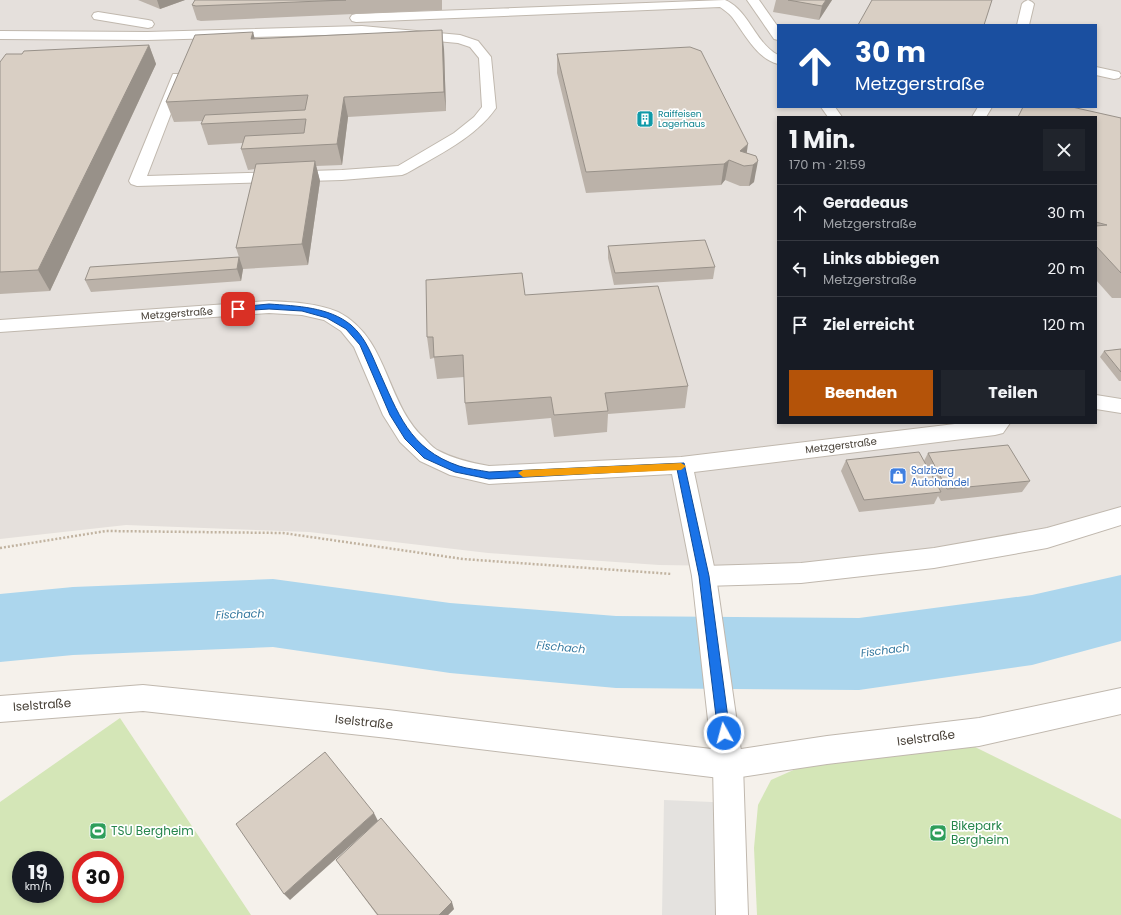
<!DOCTYPE html>
<html lang="de">
<head>
<meta charset="utf-8">
<style>
  :root { --surface:#171b24; --page:#20242c; --text:#f1f3f6; --muted:#9ea1a6; --line:#363941; --accent:#b45309 }
  body { margin:0; font-family:Poppins,sans-serif; background:var(--page); color:var(--text); height:100vh; display:flex; flex-direction:column; font-size:15px; white-space:nowrap }
  * { box-sizing:border-box; margin:0 }
  p { font-size:13px; color:var(--muted) }
  .icon { flex:none; width:22px; height:22px; fill:none; stroke:currentColor; stroke-width:2; stroke-linecap:round; stroke-linejoin:round }
  .map { position:relative; flex:1; overflow:hidden }
  .panel { position:absolute; left:777px; top:116px; width:320px; height:308px; display:flex; flex-direction:column; background:var(--surface); border-radius:0px; box-shadow:0 2px 6px #0003 }
  .panel>* { flex:none }
  .hud { position:absolute; left:777px; top:24px; width:320px; height:84px; border-radius:0px; box-shadow:0 2px 6px #0003; background:#1a4fa0; color:#fff; overflow:hidden }
  .speed { position:absolute; left:12px; top:851px; display:flex; gap:8px; font-size:20px; font-weight:700; text-align:center }
  .speed>* { display:grid; place-content:center; width:52px; height:52px; border-radius:50%; background:var(--surface); box-shadow:0 2px 6px #0003; line-height:1 }
  .speed small { font-size:10px; font-weight:400 }
  .speed .limit { border:6px solid #d22; background:#fff; color:#111 }
  .pin { position:absolute; display:grid; place-items:center; width:34px; height:34px; color:#fff; margin:-17px; border-radius:8px; box-shadow:0 2px 6px #0006 }
  .me { position:absolute; width:44px; margin:-22px; rotate:353deg; stroke-linejoin:round; filter:drop-shadow(0 0 3px #0008) }
  .turn { display:flex; align-items:center; gap:14px; height:84px; padding:0 12px; font-size:18px }
  .turn .icon { width:52px; height:52px; stroke-width:2.5 }
  .turn b { display:block; font-size:28px; line-height:34px }
  .round { display:grid; place-items:center; flex:none; width:42px; height:42px; border-radius:0px; background:var(--page) }
  .overview { display:flex; align-items:center; justify-content:space-between; height:68px; padding:0 12px }
  h1 { font-size:24px; font-weight:700; line-height:30px }
  .cta { display:flex; gap:8px; margin-top:auto; padding:8px 12px }
  .cta a { flex:1; height:46px; border-radius:0px; background:var(--accent); color:#fff; font-size:16px; font-weight:700; line-height:46px; text-align:center }
  .cta a+a { background:var(--page); color:var(--text) }
  ul { padding:0; list-style:none }
  li { display:flex; align-items:center; gap:12px; height:56px; padding:0 12px; border-top:1px solid var(--line) }
  li div { flex:1 }
  li b { display:block; font-size:15px }
  li em { font-style:normal }
  .map>svg:first-child { display:block }
  .industrial { fill:#e5e0dc; fill-rule:evenodd }
  .green { fill:#d4e6b7; fill-rule:evenodd }
  .parking { fill:#e4e2df }
  .lines { fill:none; stroke-linecap:round; stroke-linejoin:round }
  .river { fill:#acd6ed; fill-rule:evenodd }
  .service-casing { stroke:#c0b8ae; stroke-width:2 }
  .minor-casing { stroke:#c0b8ae; stroke-width:2 }
  .path { stroke:#c1b3a0; stroke-width:2.5; stroke-dasharray:2 2; stroke-linecap:butt }
  .service { fill:#fff; fill-rule:evenodd }
  .minor { fill:#fff; fill-rule:evenodd }
  .wall { fill:#bbb2a9 }
  .shaded-wall { fill:#989189 }
  .building { fill:#d9cfc4; stroke:#989189 }
  .route { fill:#1a73e8; stroke:#114b97 }
  .slow { fill:#f59e0b }
  .labels { text-anchor:middle; stroke-width:3.5; stroke-linejoin:round; paint-order:stroke }
  .far-culture-label { font-size:9px; fill:#0d838f; stroke:#fff; text-anchor:start }
  .street-label { font-size:10px; fill:#494239; stroke:#fff }
  .shop-label { font-size:10px; fill:#366cbe; stroke:#fff; text-anchor:start }
  .water-label { font-size:11px; font-style:italic; fill:#34789f; stroke:#fff }
  .near-street-label { font-size:12px; fill:#494239; stroke:#fff }
  .near-leisure-label { font-size:12px; fill:#27864d; stroke:#fff; text-anchor:start }
</style>
</head>
<body>
<div class="map">
<svg width="1121" height="915" viewBox="0 0 1121 915">
  <rect width="100%" height="100%" fill="#f5f1eb"/>
  <!-- industrial -->
  <path class="industrial" d="M0,0h1121v509l-36,12 -139,28 -144,18 -143,-2 -171,-12 -179,-21 -183,-7 -126,14zM778,25h318v82h-318zM778,117h318v306h-318z"/>
  <!-- green -->
  <g class="green">
    <path d="M120,718l131,197h-251v-113zM21,860h34v34h-34zM81,860h34v34h-34z"/>
    <polygon points="975,747 1121,819 1121,915 757,915 754,848 758,805 771,780 807,764"/>
  </g>
  <!-- parking -->
  <polygon class="parking" points="664,800 736,803 740,915 662,915"/>
  <g class="lines">
    <!-- river -->
    <polygon class="river" points="1121,575 1121,641 1032,665 859,690 616,688 450,673 273,647 73,655 0,662 0,594 73,587 273,579 450,603 616,616 859,618 1032,595"/>
    <!-- service casing -->
    <g class="service-casing">
      <g id="service">
        <path d="M725,0c24,10 30,43 53,55v9c-22,-6 -33,-30 -46,-47 -3,-4 -8,-7 -12,-10l-364,15 -4,-1 -2,-3 2,-3 4,-1z"/>
        <polygon points="1028,0 1032,2 1034,4 1029,25 1017,25 1022,4 1024,2"/>
        <polygon points="98,12 148,20 152,21 154,24 152,27 148,28 94,19 92,16 94,13"/>
        <path d="M362,26l98,9 18,6 13,16 5,51c-21,30 -58,47 -89,65l-5,2 -60,5 -205,6 -6,-2 -2,-3 44,-107h10l2,3 -38,99 195,-6 56,-4 56,-33 20,-16 8,-10 -3,-49 -9,-11 -12,-4 -96,-9 -215,6 -147,-1v-8l147,1z"/>
        <polygon points="1096,67 1119,72 1121,75 1119,78 1114,79 1096,75"/>
        <polygon points="978,107 992,107 986,117 972,117"/>
        <polygon points="1096,395 1121,399 1121,413 1096,409"/>
        <polygon points="1121,507 1121,525 1047,548 934,568 801,583 704,586 695,583 692,576 695,569 704,566 801,563 934,548 1047,528"/>
        <polygon points="143,685 388,710 728,751 827,736 979,718 1121,688 1121,714 979,746 827,764 728,779 388,738 143,711 0,722 0,696"/>
      </g>
    </g>
    <!-- minor casing -->
    <g class="minor-casing">
      <g id="minor">
        <polygon points="747,0 759,0 778,27 778,40 774,39"/>
        <polygon points="821,107 835,107 842,117 828,117"/>
        <path d="M269,301c21,1 49,2 69,11 51,26 47,90 86,126 4,4 8,9 13,12 17,9 34,13 52,16l192,-9 282,-34h47l-7,10 -8,2 -301,37 22,104 27,189 5,150h-32l-3,-150 -21,-189 -20,-102 -183,10 -39,-9 -30,-14 -20,-19 -17,-27 -29,-68 -13,-16 -17,-11 -22,-5 -33,-2 -269,19v-12z"/>
      </g>
    </g>
    <!-- path -->
    <polyline class="path" points="0,548 106,531 283,533 463,559 672,574"/>
    <!-- service -->
    <use href="#service" class="service"/>
    <!-- minor -->
    <use href="#minor" class="minor"/>
  </g>
  <!-- wall -->
  <g class="wall">
    <polygon points="138,0 185,0 160,9"/>
    <polygon points="195,0 442,0 442,10 201,21 197,20 192,5"/>
    <polygon points="776,0 832,0 819,20 773,12"/>
    <polygon points="253,32 254,39 444,49 446,111 348,117 342,165 316,166 320,181 308,265 243,269 241,281 91,292 85,280 239,257 236,248 255,169 248,170 241,149 243,143 208,145 201,124 203,121 174,122 166,102"/>
    <polygon points="149,45 156,64 50,291 0,294 0,62"/>
    <polygon points="557,54 747,153 756,156 754,182 749,186 740,186 725,180 721,185 586,193 557,73"/>
    <polygon points="1096,117 1121,118 1121,298 1112,298 1096,280"/>
    <polygon points="608,246 715,267 713,279 614,285 608,258"/>
    <polygon points="525,295 688,386 685,408 608,414 607,432 554,437 551,418 468,425 465,403 464,377 437,379 434,358 430,359 427,337"/>
    <polygon points="1121,349 1121,381 1119,381 1100,357 1104,351"/>
    <polygon points="928,453 1030,481 1022,492 941,501 938,496 934,504 859,512 841,471 846,460 924,461"/>
    <polygon points="336,860 454,909 448,915 377,915"/>
  </g>
  <!-- shaded-wall -->
  <g class="shaded-wall">
    <polygon points="157,0 185,0 160,9"/>
    <polygon points="826,0 832,0 819,20 822,6"/>
    <polygon points="442,30 444,49 446,111 444,92"/>
    <polygon points="253,32 258,51 251,39"/>
    <polygon points="149,45 156,64 50,291 38,270"/>
    <polygon points="344,97 348,117 342,165 337,144"/>
    <polygon points="748,144 745,165 740,151"/>
    <polygon points="729,160 725,180 721,185 724,164"/>
    <polygon points="315,161 320,181 308,265 302,244"/>
    <polygon points="758,161 754,182 749,186 753,165"/>
    <polygon points="239,257 243,269 241,281 237,269"/>
    <polygon points="374,813 378,821 290,900 284,894"/>
    <polygon points="452,902 454,909 448,915 439,915"/>
  </g>
  <!-- building -->
  <g class="building">
    <polygon points="195,0 346,0 196,6 192,5"/>
    <polygon points="788,0 826,0 822,6"/>
    <polygon points="872,0 992,0 984,25 858,25"/>
    <polygon points="442,30 444,92 344,97 337,144 241,149 245,136 304,133 306,119 201,124 205,115 305,110 308,95 166,102 195,35 253,32 251,39"/>
    <polygon points="149,45 38,270 0,272 0,62 6,54 22,54 24,51"/>
    <polygon points="690,47 701,51 748,144 740,151 756,156 758,161 753,165 744,166 729,160 724,164 586,172 557,54"/>
    <polygon points="1023,107 1072,107 1121,118 1121,273 1096,246 1096,226 1107,225 1096,222 1096,117 1018,117"/>
    <polygon points="315,161 302,244 236,248 256,164"/>
    <polygon points="705,240 715,267 615,273 608,246"/>
    <polygon points="239,257 237,269 85,280 90,267"/>
    <polygon points="522,273 525,295 658,286 688,386 605,393 608,411 554,415 551,397 465,403 463,355 434,357 433,337 427,337 426,280"/>
    <polygon points="1121,349 1121,372 1104,351"/>
    <polygon points="1008,445 1030,481 947,489 928,453"/>
    <polygon points="919,452 941,492 864,500 846,460"/>
    <polygon points="325,752 374,813 284,894 236,824"/>
    <polygon points="381,818 452,902 439,915 378,915 336,860"/>
  </g>
  <!-- route -->
  <path class="route" d="M269,304c28,2 60,3 82,21 14,12 20,28 27,44 20,44 31,80 81,97 9,3 20,4 30,6l195,-9 25,113 21,157 -2,4 -4,2 -4,-2 -2,-4 -19,-157 -22,-107 -188,10 -34,-7 -31,-14 -19,-19 -15,-24 -30,-70 -14,-16 -19,-11 -25,-7 -33,-2 -31,2 -4,-2 4,-2z"/>
  <!-- slow -->
  <polygon class="slow" points="681,463 686,466 681,470 523,477 518,473 523,470"/>
  <!-- icons -->
  <defs>
    <g id="building-square" transform="scale(0.9)"><rect x="-9" y="-9" width="18" height="18" rx="4" fill="#0f9aa8" stroke="#fff"/><path d="M-4-6H4V6H1V3H-1V6H-4ZM-2.5-4.3h1.7v1.8h-1.7ZM.8-4.3h1.7v1.8H.8ZM-2.5-1h1.7V.8h-1.7ZM.8-1h1.7V.8H.8Z" fill="#fff"/></g>
    <g id="shop-square" transform="scale(0.9)"><rect x="-9" y="-9" width="18" height="18" rx="4" fill="#3f7fe0" stroke="#fff"/><path d="M-5-2.5h2.3a2.7 3.5 0 0 1 5.4 0H5L5.5 6h-11ZM-1.5-2.5h3a1.5 2.3 0 0 0-3 0Z" fill="#fff"/></g>
    <g id="stadium-square" transform="scale(0.9)"><rect x="-9" y="-9" width="18" height="18" rx="4" fill="#2e9e5b" stroke="#fff"/><path d="M0-5a6.5 5 0 1 0 0 10a6.5 5 0 1 0 0-10ZM-3.5-1.8h7v3.6h-7Z" fill="#fff"/></g>
  </defs>
  <g fill-rule="evenodd">
    <use href="#building-square" x="645" y="119"/>
    <use href="#shop-square" x="898" y="476"/>
    <use href="#stadium-square" x="98" y="831"/>
    <use href="#stadium-square" x="938" y="833"/>
  </g>
  <g class="labels">
    <!-- far-culture labels -->
    <g class="far-culture-label">
      <text x="658" y="117">Raiffeisen<tspan x="658" dy="10">Lagerhaus</tspan></text>
    </g>
    <!-- street labels -->
    <g class="street-label">
      <text transform="translate(177 313) rotate(-4)" y="4">Metzgerstraße</text>
      <text transform="translate(841 445) rotate(-7)" y="4">Metzgerstraße</text>
    </g>
    <!-- shop labels -->
    <g class="shop-label">
      <text x="911" y="474">Salzberg<tspan x="911" dy="12">Autohandel</tspan></text>
    </g>
    <!-- water labels -->
    <g class="water-label">
      <text transform="translate(240 614) rotate(-2)" y="4">Fischach</text>
      <text transform="translate(561 647) rotate(5)" y="4">Fischach</text>
      <text transform="translate(885 650) rotate(-7)" y="4">Fischach</text>
    </g>
    <!-- near-street labels -->
    <g class="near-street-label">
      <text transform="translate(42 705) rotate(-4)" y="4">Iselstraße</text>
      <text transform="translate(364 722) rotate(6)" y="4">Iselstraße</text>
      <text transform="translate(926 738) rotate(-7)" y="4">Iselstraße</text>
    </g>
    <!-- near-leisure labels -->
    <g class="near-leisure-label">
      <text x="951" y="830">Bikepark<tspan x="951" dy="14">Bergheim</tspan></text>
      <text x="111" y="835">TSU Bergheim</text>
    </g>
  </g>
</svg>
<div class="speed"><div>19<small>km/h</small></div><div class="limit">30</div></div>
<div class="pin" style="left:238px;top:309px;background:#d93025"><svg class="icon" aria-label="arrive" viewBox="0 0 24 24"><path d="M6 21V4h12l-3 4 3 4H6"/></svg></div>
<svg class="me" style="left:724px;top:733px" viewBox="-20 -20 40 40"><circle r="17" fill="#1a73e8" stroke="#fff" stroke-width="3"/><path d="M0-11L8 9 0 5-8 9z" fill="#fff"/></svg>
<div class="hud">
<div class="turn"><svg class="icon" aria-label="ahead" viewBox="0 0 24 24"><path d="M12 20V5M6 11l6-6 6 6"/></svg><div><b>30 m</b>Metzgerstraße</div></div>
</div>
<section class="panel">
<div class="overview"><div><h1>1 Min.</h1><p>170 m · 21:59</p></div><a class="round"><svg class="icon" aria-label="close" viewBox="0 0 24 24"><path d="M6 6l12 12M18 6L6 18"/></svg></a></div>
<ul>
<li><svg class="icon" aria-label="ahead" viewBox="0 0 24 24"><path d="M12 20V5M6 11l6-6 6 6"/></svg><div><b>Geradeaus</b><p>Metzgerstraße</p></div><em>30 m</em></li>
<li><svg class="icon" aria-label="left" viewBox="0 0 24 24"><path d="M17 20v-9H6M10 6l-5 5 5 5"/></svg><div><b>Links abbiegen</b><p>Metzgerstraße</p></div><em>20 m</em></li>
<li><svg class="icon" aria-label="arrive" viewBox="0 0 24 24"><path d="M6 21V4h12l-3 4 3 4H6"/></svg><div><b>Ziel erreicht</b></div><em>120 m</em></li>
</ul>
<div class="cta"><a>Beenden</a><a>Teilen</a></div>
</section>
</div>
</body>
</html>
